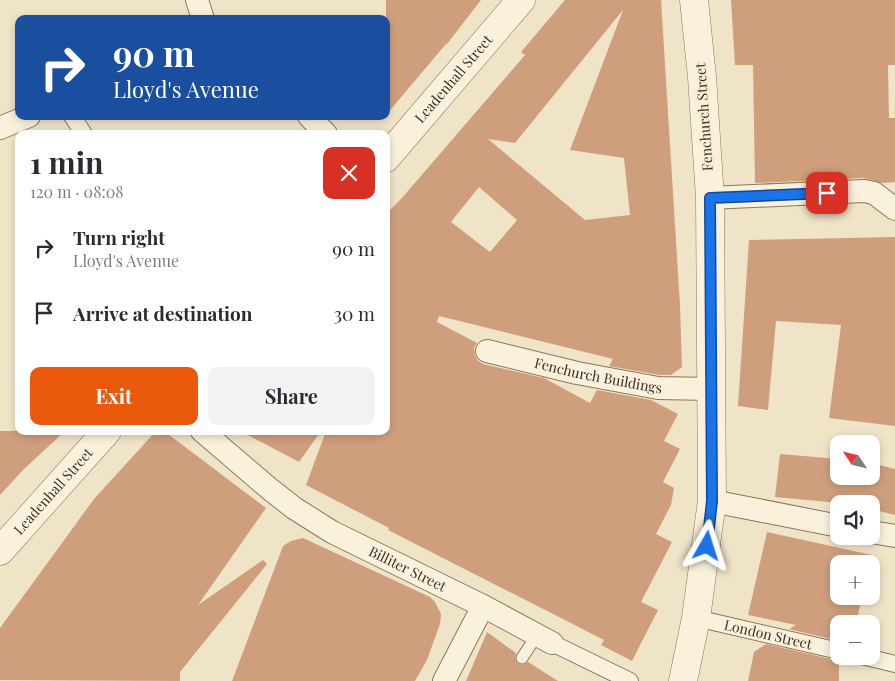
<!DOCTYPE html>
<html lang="en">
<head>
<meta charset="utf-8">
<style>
  :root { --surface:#fff; --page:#f2f2f3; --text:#2b2b33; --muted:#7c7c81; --accent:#ea580c }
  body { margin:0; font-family:"Playfair Display",serif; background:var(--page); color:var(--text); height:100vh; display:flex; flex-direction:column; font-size:19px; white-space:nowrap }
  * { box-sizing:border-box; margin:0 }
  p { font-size:16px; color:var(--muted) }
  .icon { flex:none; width:28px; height:28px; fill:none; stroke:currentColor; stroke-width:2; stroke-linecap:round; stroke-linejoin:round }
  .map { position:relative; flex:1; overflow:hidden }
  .drawer { position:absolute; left:15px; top:130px; width:375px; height:305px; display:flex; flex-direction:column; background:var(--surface); border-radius:10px; box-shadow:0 2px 8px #0003 }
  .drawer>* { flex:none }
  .top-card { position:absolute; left:15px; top:15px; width:375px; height:105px; border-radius:10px; box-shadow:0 2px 8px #0003; background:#1a4fa0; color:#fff; overflow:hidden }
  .needle { width:32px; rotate:305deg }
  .buttons { position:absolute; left:830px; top:435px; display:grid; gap:10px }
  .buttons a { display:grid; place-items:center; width:50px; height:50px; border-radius:10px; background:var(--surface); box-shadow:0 2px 8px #0003; font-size:25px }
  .pin { position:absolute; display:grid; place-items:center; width:42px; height:42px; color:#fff; margin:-21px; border-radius:10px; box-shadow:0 2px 8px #0006 }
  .me { position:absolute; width:55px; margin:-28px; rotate:6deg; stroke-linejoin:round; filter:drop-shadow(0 0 4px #0008) }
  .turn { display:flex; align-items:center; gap:18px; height:105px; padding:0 15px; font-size:22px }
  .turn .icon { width:65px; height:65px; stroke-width:2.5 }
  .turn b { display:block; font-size:35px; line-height:42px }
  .round { display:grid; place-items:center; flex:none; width:52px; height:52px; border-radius:10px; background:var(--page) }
  .summary { display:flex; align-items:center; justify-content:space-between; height:85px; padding:0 15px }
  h1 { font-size:30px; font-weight:700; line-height:38px }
  .button { display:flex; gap:10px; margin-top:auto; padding:10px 15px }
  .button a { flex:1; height:58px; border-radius:10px; background:var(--accent); color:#fff; font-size:20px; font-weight:700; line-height:58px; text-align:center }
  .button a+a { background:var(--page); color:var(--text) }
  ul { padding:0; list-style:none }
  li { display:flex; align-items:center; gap:15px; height:65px; padding:0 15px }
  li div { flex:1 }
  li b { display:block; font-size:19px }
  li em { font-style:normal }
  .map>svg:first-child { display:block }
  .building { fill:#cf9f7d; fill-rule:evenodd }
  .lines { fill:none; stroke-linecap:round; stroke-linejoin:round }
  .service-casing { stroke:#8d765c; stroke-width:13 }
  .pedestrian-casing { stroke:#8d765c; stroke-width:18 }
  .minor-casing { stroke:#8d765c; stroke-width:24 }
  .tertiary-casing { stroke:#8d765c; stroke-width:29 }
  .service { stroke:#faf1dc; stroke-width:11 }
  .pedestrian { stroke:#faf1dc; stroke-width:16 }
  .minor { stroke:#faf1dc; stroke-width:22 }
  .tertiary { stroke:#faf1dc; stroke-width:28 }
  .route-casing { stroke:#114b97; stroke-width:12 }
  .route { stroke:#1a73e8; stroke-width:9 }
  .labels { text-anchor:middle; stroke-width:5; stroke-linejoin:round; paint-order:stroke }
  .street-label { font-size:14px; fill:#3d2e20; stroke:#f7eed8 }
</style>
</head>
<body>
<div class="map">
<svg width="895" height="681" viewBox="0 0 895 681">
  <rect width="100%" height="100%" fill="#f0e4c8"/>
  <!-- building -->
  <g class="building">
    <polygon points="386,0 481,0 447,44 446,44 386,115"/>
    <path d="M565,0h96l19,305 2,62 -11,8h-12l-50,-9 4,-7 -174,-43 -2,6 40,21 -3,5 1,7 3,6 5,3 61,14 46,25 7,-13 54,10 27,14 -14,27 16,8 -17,33 11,6 -3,17 -15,29 16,8 -31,60 17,8 -26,51 -31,-16 3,-5 -216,-110 1,-2 -83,-43 20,-54h60v-217l15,-15 124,-144 -4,-3zM623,10l-53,140 54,8 6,57 -45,5 -97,-81 27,4zM479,187l38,33 -27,32 -39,-30z"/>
    <polygon points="731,0 895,0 895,65 888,65 889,118 895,118 895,182 882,183 863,178 755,183 753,65 735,65"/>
    <polygon points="895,237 895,426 829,418 841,325 776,321 768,410 738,406 749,240"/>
    <polygon points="0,431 65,431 24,469 0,495"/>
    <polygon points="156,431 164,431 266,508 198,605 263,560 267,564 180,672 180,681 0,680 0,628 94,499"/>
    <polygon points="240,431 321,431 299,462"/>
    <polygon points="780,454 839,459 839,476 871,476 871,463 895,469 895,515 871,509 871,504 850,504 775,497"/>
    <polygon points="767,532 872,555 870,564 839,564 839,596 862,596 856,624 839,624 839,641 789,629 796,625 748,615"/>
    <polygon points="303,538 430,597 435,602 441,614 440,624 427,660 415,681 232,681 283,546 291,541"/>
    <polygon points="487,632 516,653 515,658 518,664 522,665 528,662 558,681 466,681"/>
    <polygon points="766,644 839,661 839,681 748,681 754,652"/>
  </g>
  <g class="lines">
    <!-- service casing -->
    <g class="service-casing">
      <polyline id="service" points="522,658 537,635"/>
    </g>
    <!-- pedestrian casing -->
    <g class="pedestrian-casing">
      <g id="pedestrian">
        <polyline points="72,116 84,134"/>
        <path id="s1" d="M696,618l143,33"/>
        <polyline points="552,643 630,681"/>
        <polyline points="862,656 895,664"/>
      </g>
    </g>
    <!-- minor casing -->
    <g class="minor-casing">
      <g id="minor">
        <polyline points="197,0 203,19"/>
        <polyline points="309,116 326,134"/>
        <polyline points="0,128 29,116"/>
        <polyline points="710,198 864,191 874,193 895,209"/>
        <path id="s2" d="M487,351l90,22 81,15 53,1"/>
        <path id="s3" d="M202,431l69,59 23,18 38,24 151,74 69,37"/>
        <polyline points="712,501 839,526"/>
        <polyline points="871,532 895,536"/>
        <polyline points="444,681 483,606"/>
      </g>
    </g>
    <!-- tertiary casing -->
    <g class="tertiary-casing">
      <g id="tertiary">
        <path id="s4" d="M386,158l135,-158"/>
        <path id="s5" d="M0,551l107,-120"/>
        <polyline points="683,681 696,618 712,501 710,198 702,77 694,0"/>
      </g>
    </g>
    <!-- service -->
    <use href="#service" class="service"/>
    <!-- pedestrian -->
    <use href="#pedestrian" class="pedestrian"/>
    <!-- minor -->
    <use href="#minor" class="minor"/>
    <!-- tertiary -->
    <use href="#tertiary" class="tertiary"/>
  </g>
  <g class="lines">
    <!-- route casing -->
    <g class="route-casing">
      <polyline id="route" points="707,546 712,501 710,198 827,193"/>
    </g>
    <!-- route -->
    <use href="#route" class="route"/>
  </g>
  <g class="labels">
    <!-- street labels -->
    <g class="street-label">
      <text dy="5" stroke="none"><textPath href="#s4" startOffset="104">Leadenhall Street</textPath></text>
      <text transform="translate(704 117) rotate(-94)" y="5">Fenchurch Street</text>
      <text dy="5" stroke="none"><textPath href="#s2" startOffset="114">Fenchurch Buildings</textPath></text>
      <text dy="5" stroke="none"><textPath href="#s5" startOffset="80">Leadenhall Street</textPath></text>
      <text dy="5" stroke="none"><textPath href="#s3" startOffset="249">Billiter Street</textPath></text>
      <text dy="5" stroke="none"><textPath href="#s1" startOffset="74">London Street</textPath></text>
    </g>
  </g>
</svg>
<div class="buttons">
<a><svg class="needle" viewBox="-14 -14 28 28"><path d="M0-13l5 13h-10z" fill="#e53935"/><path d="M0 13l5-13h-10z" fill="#7c7c81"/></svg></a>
<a><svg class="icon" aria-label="sound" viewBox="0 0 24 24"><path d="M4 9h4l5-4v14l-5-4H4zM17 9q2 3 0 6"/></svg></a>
<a>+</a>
<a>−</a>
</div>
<div class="pin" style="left:827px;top:193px;background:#d93025"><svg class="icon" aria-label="arrive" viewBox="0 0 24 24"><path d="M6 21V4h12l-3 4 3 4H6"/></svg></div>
<svg class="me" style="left:707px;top:546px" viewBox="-20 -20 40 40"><path d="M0-17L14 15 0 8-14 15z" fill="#1a73e8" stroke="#fff" stroke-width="4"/></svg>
<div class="top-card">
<div class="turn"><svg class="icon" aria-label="right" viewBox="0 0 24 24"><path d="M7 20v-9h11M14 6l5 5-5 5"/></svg><div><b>90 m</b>Lloyd's Avenue</div></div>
</div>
<section class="drawer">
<div class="summary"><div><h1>1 min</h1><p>120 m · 08:08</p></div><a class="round" style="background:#d93025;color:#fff"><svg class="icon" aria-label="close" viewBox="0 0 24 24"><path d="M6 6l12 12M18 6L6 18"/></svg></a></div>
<ul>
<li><svg class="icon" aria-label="right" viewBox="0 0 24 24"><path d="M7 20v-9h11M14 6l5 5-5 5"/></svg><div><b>Turn right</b><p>Lloyd's Avenue</p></div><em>90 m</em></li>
<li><svg class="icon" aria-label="arrive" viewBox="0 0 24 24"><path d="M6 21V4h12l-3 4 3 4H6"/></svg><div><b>Arrive at destination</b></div><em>30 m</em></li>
</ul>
<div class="button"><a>Exit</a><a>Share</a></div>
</section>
</div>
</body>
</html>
